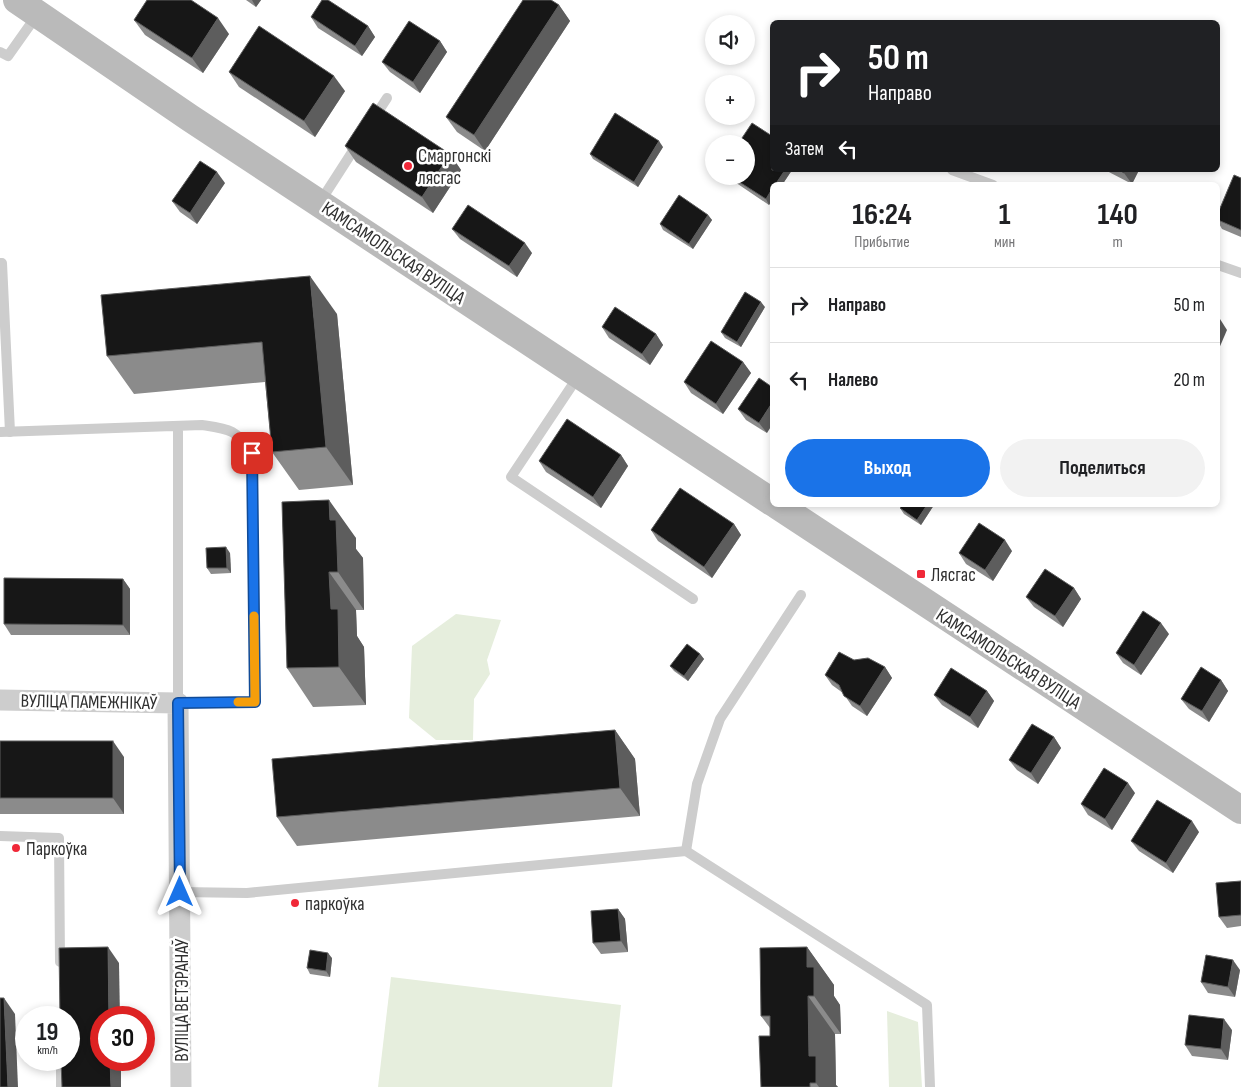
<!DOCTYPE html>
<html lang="ru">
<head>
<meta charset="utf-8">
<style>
  :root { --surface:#fff; --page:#f2f2f2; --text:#202124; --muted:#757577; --line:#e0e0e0; --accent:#1a73e8 }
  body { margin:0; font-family:"Sofia Sans Condensed",sans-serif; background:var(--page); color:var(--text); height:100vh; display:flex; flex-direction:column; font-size:19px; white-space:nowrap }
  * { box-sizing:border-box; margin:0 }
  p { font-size:16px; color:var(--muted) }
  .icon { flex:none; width:28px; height:28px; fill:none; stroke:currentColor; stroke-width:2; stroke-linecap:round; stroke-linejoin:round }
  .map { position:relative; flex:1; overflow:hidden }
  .panel { position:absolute; left:770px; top:182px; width:450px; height:325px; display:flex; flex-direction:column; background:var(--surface); border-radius:8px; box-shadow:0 2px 8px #0003 }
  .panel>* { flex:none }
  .top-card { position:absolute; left:770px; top:20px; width:450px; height:152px; border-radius:8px; box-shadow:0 2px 8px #0003; background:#202124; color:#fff; overflow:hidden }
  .fabs { position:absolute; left:705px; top:15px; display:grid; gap:10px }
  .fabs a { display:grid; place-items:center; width:50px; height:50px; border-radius:50%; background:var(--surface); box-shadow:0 2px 8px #0003; font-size:25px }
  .speed { position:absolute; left:15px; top:1006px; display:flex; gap:10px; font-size:25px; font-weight:700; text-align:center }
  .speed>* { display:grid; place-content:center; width:65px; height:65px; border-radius:50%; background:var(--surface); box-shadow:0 2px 8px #0003; line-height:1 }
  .speed small { font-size:12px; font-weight:400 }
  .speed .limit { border:8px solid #d22; background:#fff; color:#111 }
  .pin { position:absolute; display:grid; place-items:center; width:42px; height:42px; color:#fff; margin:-21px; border-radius:10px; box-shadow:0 2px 8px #0006 }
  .me { position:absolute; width:55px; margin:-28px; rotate:0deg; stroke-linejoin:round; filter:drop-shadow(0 0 4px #0008) }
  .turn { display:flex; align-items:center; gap:18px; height:105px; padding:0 15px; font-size:22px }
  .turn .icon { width:65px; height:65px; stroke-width:2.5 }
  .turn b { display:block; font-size:35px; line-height:42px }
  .then { display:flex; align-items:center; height:48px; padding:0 15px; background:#0003; gap:10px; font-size:19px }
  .eta { display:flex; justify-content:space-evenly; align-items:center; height:85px; text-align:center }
  .eta b { font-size:30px; font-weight:700; line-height:35px }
  .cta { display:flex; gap:10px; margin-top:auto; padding:10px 15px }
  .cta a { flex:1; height:58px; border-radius:30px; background:var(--accent); color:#fff; font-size:20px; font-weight:700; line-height:58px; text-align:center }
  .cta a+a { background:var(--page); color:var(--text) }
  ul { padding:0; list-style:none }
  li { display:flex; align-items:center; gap:15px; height:75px; padding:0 15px; border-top:1px solid var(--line) }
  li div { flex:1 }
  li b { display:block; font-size:19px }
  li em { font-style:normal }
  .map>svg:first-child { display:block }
  .green { fill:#e6eedd }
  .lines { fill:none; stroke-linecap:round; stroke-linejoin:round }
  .lane { stroke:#cdcdcd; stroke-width:10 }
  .street { stroke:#cdcdcd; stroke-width:21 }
  .secondary { stroke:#bababa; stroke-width:28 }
  .wall { fill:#8b8b8b }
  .shaded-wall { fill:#5d5d5d }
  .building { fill:#171717; stroke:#5d5d5d }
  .route-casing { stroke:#114b97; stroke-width:12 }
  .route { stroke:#1a73e8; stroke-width:9 }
  .slow { stroke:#f59e0b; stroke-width:9 }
  .poi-dot { fill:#f02838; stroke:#fff; stroke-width:2 }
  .labels { text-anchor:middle; stroke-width:5; stroke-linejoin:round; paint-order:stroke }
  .poi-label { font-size:19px; fill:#303030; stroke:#fff; text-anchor:start }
  .street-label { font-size:19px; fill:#303030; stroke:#fff }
</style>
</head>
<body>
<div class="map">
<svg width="1241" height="1087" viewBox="0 0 1241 1087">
  <rect width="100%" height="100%" fill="#fff"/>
  <!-- green -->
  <g class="green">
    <polygon points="456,614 501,620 487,660 490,674 474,699 473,740 436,740 409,718 412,646"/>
    <polygon points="391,977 621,1005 612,1087 378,1087"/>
    <polygon points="887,1011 918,1022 922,1087 889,1087"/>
  </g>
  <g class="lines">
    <!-- lane -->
    <g class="lane">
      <polyline points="0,52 8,56 37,15"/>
      <polyline points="374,118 387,98"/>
      <polyline points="952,170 993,185"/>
      <polyline points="320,202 358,143"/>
      <polyline points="0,263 2,263 10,432"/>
      <polyline points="1218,265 1241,273"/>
      <polyline points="579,375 511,477 693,599"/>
      <path d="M0,432l202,-7c27,4 34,4 50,28l3,249 -77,1v-277"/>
      <polyline points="0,836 59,838 60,962"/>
      <polyline points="686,851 697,784 720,719 801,595"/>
      <polyline points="180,892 247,893 686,851 927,1005 930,1087"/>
      <polyline points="61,1060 61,1087"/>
    </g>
    <!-- street -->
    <polyline class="street" points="0,700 178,703 181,1087"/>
    <!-- secondary -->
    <g class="secondary">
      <polyline points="17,0 190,118 772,502"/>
      <polyline points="777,505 1241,810"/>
    </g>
  </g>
  <!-- wall -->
  <g class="wall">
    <polygon points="246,0 261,0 256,7"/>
    <polygon points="559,5 570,21 485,151 457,132 446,117"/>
    <polygon points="311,17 368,26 375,37 362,56 318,28"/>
    <polygon points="134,20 229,34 203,73 145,35"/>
    <polygon points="440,41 447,52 420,93 390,72 382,62"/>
    <polygon points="229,72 345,91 315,137 239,87"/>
    <polygon points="345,146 450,154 461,170 433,213 356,162"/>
    <polygon points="663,147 638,187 593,159 590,154"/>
    <polygon points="772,170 792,170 769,205 726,176 746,176"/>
    <polygon points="1105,170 1139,170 1132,184"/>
    <polygon points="1241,178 1241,237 1222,229 1218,222 1218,213"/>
    <polygon points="225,183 197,224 180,212 172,201"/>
    <polygon points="708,215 712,220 693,249 663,230 660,224"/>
    <polygon points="452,229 532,253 517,277 460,239"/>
    <polygon points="765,307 741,347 725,338 721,332"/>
    <polygon points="337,314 353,485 299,490 272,452 265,382 134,394 107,356"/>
    <polygon points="602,327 656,334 663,345 650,365 609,338"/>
    <polygon points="743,362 751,373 723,414 691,393 684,382"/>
    <polygon points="759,378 767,433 746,420 738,409"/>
    <polygon points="621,455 628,466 601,508 546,472 539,461"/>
    <polygon points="282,502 356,538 356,549 363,558 364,610 356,610 357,636 364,647 366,705 313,707 287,668"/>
    <polygon points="934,505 921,525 904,514 900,508"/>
    <polygon points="734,524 741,535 712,578 658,541 651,530"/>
    <polygon points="1012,551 993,581 966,564 959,553"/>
    <polygon points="230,553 231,573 211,574 207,568"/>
    <polygon points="123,579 130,589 130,635 11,635 4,624"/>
    <polygon points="1074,588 1081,599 1063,627 1034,607 1026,597"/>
    <polygon points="1169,634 1141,675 1123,663 1116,653"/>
    <polygon points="700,654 704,659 688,681 674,671 670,666"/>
    <polygon points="885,667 892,678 867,716 852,706 843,693 832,685 825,675"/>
    <polygon points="1221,680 1228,691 1209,722 1189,709 1181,699"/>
    <polygon points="987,691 994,701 978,728 942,705 934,695"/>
    <polygon points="615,730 635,759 640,816 297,846 277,817"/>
    <polygon points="1054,737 1061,748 1038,784 1017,770 1009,760"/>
    <polygon points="0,741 124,757 124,814 0,814"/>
    <polygon points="1135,793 1112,830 1088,815 1081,804"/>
    <polygon points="1199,832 1173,873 1139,851 1131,841"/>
    <polygon points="1241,881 1241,926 1227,928 1219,917"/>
    <polygon points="618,909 625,919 628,952 601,954 593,943"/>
    <polygon points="807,947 834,985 834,996 840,1005 841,1034 835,1034 836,1085 838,1087 761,1087 770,1036 770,1028 761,1016"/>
    <polygon points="332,958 330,977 310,974 307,968"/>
    <polygon points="1240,970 1235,997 1208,993 1201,982"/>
    <polygon points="1232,1030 1228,1060 1192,1056 1185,1045"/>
  </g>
  <!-- shaded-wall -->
  <g class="shaded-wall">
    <polygon points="252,0 261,0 256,7"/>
    <polygon points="559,5 570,21 485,151 474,135"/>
    <polygon points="218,18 229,34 203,73 192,58"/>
    <polygon points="368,26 375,37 362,56 355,46"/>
    <polygon points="440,41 447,52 420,93 413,82"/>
    <polygon points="334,76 345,91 315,137 304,121"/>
    <polygon points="659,141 663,147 638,187 634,182"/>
    <polygon points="450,154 461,170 433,213 422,197"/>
    <polygon points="785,170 792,170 782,185 775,185"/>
    <polygon points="1126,170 1139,170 1132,184 1124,173"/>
    <polygon points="217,172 225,183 197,224 190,213"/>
    <polygon points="772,189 772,200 769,205 766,199"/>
    <polygon points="708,215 712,220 693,249 689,244"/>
    <polygon points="525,243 532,253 517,277 509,266"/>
    <polygon points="310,276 337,314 353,485 326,447"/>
    <polygon points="761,302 765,307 741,347 737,342"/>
    <polygon points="1220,319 1227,330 1218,351 1218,324"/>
    <polygon points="656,334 663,345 650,365 642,354"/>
    <polygon points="743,362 751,373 723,414 716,404"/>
    <polygon points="772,403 772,425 767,433 759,423"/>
    <polygon points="621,455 628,466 601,508 593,497"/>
    <polygon points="329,500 356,538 356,549 363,558 364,610 338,572 330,520"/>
    <polygon points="927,505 934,505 921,525 917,520"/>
    <polygon points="734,524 741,535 712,578 704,567"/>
    <polygon points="1005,540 1012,551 993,581 985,570"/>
    <polygon points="226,547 230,553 231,573 227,568"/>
    <polygon points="329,572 356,610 357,636 364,647 366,705 339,667 331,609"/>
    <polygon points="123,579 130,589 130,635 123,625"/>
    <polygon points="1074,588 1081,599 1063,627 1055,616"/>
    <polygon points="1161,623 1169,634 1141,675 1134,665"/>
    <polygon points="700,654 704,659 688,681 684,676"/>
    <polygon points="885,667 892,678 867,716 860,706"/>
    <polygon points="1221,680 1228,691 1209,722 1202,711"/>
    <polygon points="987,691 994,701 978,728 970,717"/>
    <polygon points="615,730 635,759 640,816 620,788"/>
    <polygon points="1054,737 1061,748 1038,784 1031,773"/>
    <polygon points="113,741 124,757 124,814 113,798"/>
    <polygon points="1128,783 1135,793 1112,830 1105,819"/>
    <polygon points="1192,821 1199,832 1173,873 1166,863"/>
    <polygon points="618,909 625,919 628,952 621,941"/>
    <polygon points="108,947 119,963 120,1018 109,1018"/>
    <polygon points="807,947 834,985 834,996 840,1005 841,1034 814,996 807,967"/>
    <polygon points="328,953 332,958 330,977 326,971"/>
    <polygon points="1233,960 1240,970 1235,997 1228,987"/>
    <polygon points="808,996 835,1034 836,1085 838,1087 819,1087 816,1083 809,1056"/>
    <polygon points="4,998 15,1014 18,1087 8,1087"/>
    <polygon points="1224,1019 1232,1030 1228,1060 1221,1049"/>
    <polygon points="110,1060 121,1060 121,1087 111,1087"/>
  </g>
  <!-- building -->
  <g class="building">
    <polygon points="147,0 191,0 218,18 192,58 134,20"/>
    <polygon points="322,0 328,0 368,26 355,46 311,17"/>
    <polygon points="523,0 551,0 559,5 474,135 446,117"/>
    <polygon points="409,21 440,41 413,82 382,62"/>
    <polygon points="259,26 334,76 304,121 229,72"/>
    <polygon points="373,103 450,154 422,197 345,146"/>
    <polygon points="615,113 659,141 634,182 590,154"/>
    <polygon points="752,123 772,136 772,170 785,170 775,185 772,185 772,189 766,199 730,176 746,176 746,144 738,144"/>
    <polygon points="200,161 217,172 190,213 172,201"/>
    <polygon points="1119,170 1126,170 1124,173"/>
    <polygon points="1234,175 1241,178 1241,230 1218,220 1218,213"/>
    <polygon points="679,195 708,215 689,244 660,224"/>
    <polygon points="468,205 525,243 509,266 452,229"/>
    <polygon points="310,276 326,447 272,452 262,342 107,356 101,295"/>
    <polygon points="745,292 761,302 737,342 721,332"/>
    <polygon points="615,307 656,334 642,354 602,327"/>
    <polygon points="711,341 743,362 716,404 684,382"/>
    <polygon points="759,378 772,387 772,403 759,423 738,409"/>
    <polygon points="567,419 621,455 593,497 539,461"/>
    <polygon points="680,488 734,524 704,567 651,530"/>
    <polygon points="329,500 330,520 336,520 338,572 329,572 331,609 338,609 339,667 287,668 282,502"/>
    <polygon points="903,505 927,505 917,520 900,508"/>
    <polygon points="979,523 1005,540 985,570 959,553"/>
    <polygon points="226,547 227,568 207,568 206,548"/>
    <polygon points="1045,569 1074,588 1055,616 1026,597"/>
    <polygon points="4,578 123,579 123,625 4,624"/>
    <polygon points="1143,611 1161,623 1134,665 1116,653"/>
    <polygon points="687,644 700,654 684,676 670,666"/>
    <polygon points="839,652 854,660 868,658 885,667 860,706 844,696 839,685 825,675"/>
    <polygon points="1201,667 1221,680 1202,711 1181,699"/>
    <polygon points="951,668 987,691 970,717 934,695"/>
    <polygon points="1032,724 1054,737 1031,773 1009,760"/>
    <polygon points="615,730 620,788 277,817 272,759"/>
    <rect x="0" y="741" width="113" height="57"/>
    <polygon points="1104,768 1128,783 1105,819 1081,804"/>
    <polygon points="1157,800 1192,821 1166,863 1131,841"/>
    <polygon points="1241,881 1241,915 1219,917 1216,883"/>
    <polygon points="618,909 621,941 593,943 591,911"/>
    <polygon points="108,947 109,1018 101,1018 101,1060 110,1060 111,1087 62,1087 61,1060 69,1060 69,1018 60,1018 59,948"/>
    <polygon points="807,947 807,967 814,967 814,996 808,996 809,1056 816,1056 816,1083 810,1083 810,1087 761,1087 759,1036 770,1036 770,1016 761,1016 760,948"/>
    <polygon points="310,950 328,953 326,971 307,968"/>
    <polygon points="1206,955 1233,960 1228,987 1201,982"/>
    <polygon points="0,998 4,998 8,1087 0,1087"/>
    <polygon points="1189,1015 1224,1019 1221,1049 1185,1045"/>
  </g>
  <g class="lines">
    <!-- route casing -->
    <g class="route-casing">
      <polyline id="route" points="180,892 178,703 255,702 252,453"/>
    </g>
    <!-- route -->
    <use href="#route" class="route"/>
    <!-- slow -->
    <polyline class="slow" points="238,702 255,702 254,616"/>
  </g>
  <!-- markers -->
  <g class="poi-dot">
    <circle cx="408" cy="166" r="5"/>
    <rect x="916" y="569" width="10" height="10" rx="2.5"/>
    <circle cx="16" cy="848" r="5"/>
    <circle cx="295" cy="903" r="5"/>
  </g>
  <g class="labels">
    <!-- poi labels -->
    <g class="poi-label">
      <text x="418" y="162">Смаргонскі<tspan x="418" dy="22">лясгас</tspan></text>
      <text x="931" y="581">Лясгас</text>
      <text x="26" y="855">Паркоўка</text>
      <text x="305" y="910">паркоўка</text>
    </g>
    <!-- street labels -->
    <g class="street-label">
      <text transform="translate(394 252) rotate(34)" y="7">КАМСАМОЛЬСКАЯ ВУЛІЦА</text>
      <text transform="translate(1009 658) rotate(33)" y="7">КАМСАМОЛЬСКАЯ ВУЛІЦА</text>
      <text transform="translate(89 701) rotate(1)" y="7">ВУЛІЦА ПАМЕЖНІКАЎ</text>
      <text transform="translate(181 1000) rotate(-90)" y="7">ВУЛІЦА ВЕТЭРАНАЎ</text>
    </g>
  </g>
</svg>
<div class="fabs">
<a><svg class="icon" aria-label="sound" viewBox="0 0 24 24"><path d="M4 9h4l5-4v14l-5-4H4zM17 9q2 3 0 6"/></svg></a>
<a>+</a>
<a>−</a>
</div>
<div class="speed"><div>19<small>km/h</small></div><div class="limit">30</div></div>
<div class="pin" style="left:252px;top:453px;background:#d93025"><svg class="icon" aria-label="arrive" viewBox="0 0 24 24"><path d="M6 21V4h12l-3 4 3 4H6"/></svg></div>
<svg class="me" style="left:180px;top:892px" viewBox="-20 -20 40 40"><path d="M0-17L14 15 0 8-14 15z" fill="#1a73e8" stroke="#fff" stroke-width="4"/></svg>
<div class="top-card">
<div class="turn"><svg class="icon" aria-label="right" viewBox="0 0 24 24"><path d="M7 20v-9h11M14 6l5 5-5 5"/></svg><div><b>50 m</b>Направо</div></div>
<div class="then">Затем<svg class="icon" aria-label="left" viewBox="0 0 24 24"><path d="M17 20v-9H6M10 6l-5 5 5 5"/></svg></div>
</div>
<section class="panel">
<div class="eta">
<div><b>16:24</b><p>Прибытие</p></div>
<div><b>1</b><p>мин</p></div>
<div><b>140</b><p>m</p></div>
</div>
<ul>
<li><svg class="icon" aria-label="right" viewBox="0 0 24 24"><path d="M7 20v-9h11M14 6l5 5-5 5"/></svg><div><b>Направо</b></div><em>50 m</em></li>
<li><svg class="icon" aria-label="left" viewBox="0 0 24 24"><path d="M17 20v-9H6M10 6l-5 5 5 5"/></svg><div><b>Налево</b></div><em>20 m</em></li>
</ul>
<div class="cta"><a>Выход</a><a>Поделиться</a></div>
</section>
</div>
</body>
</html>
